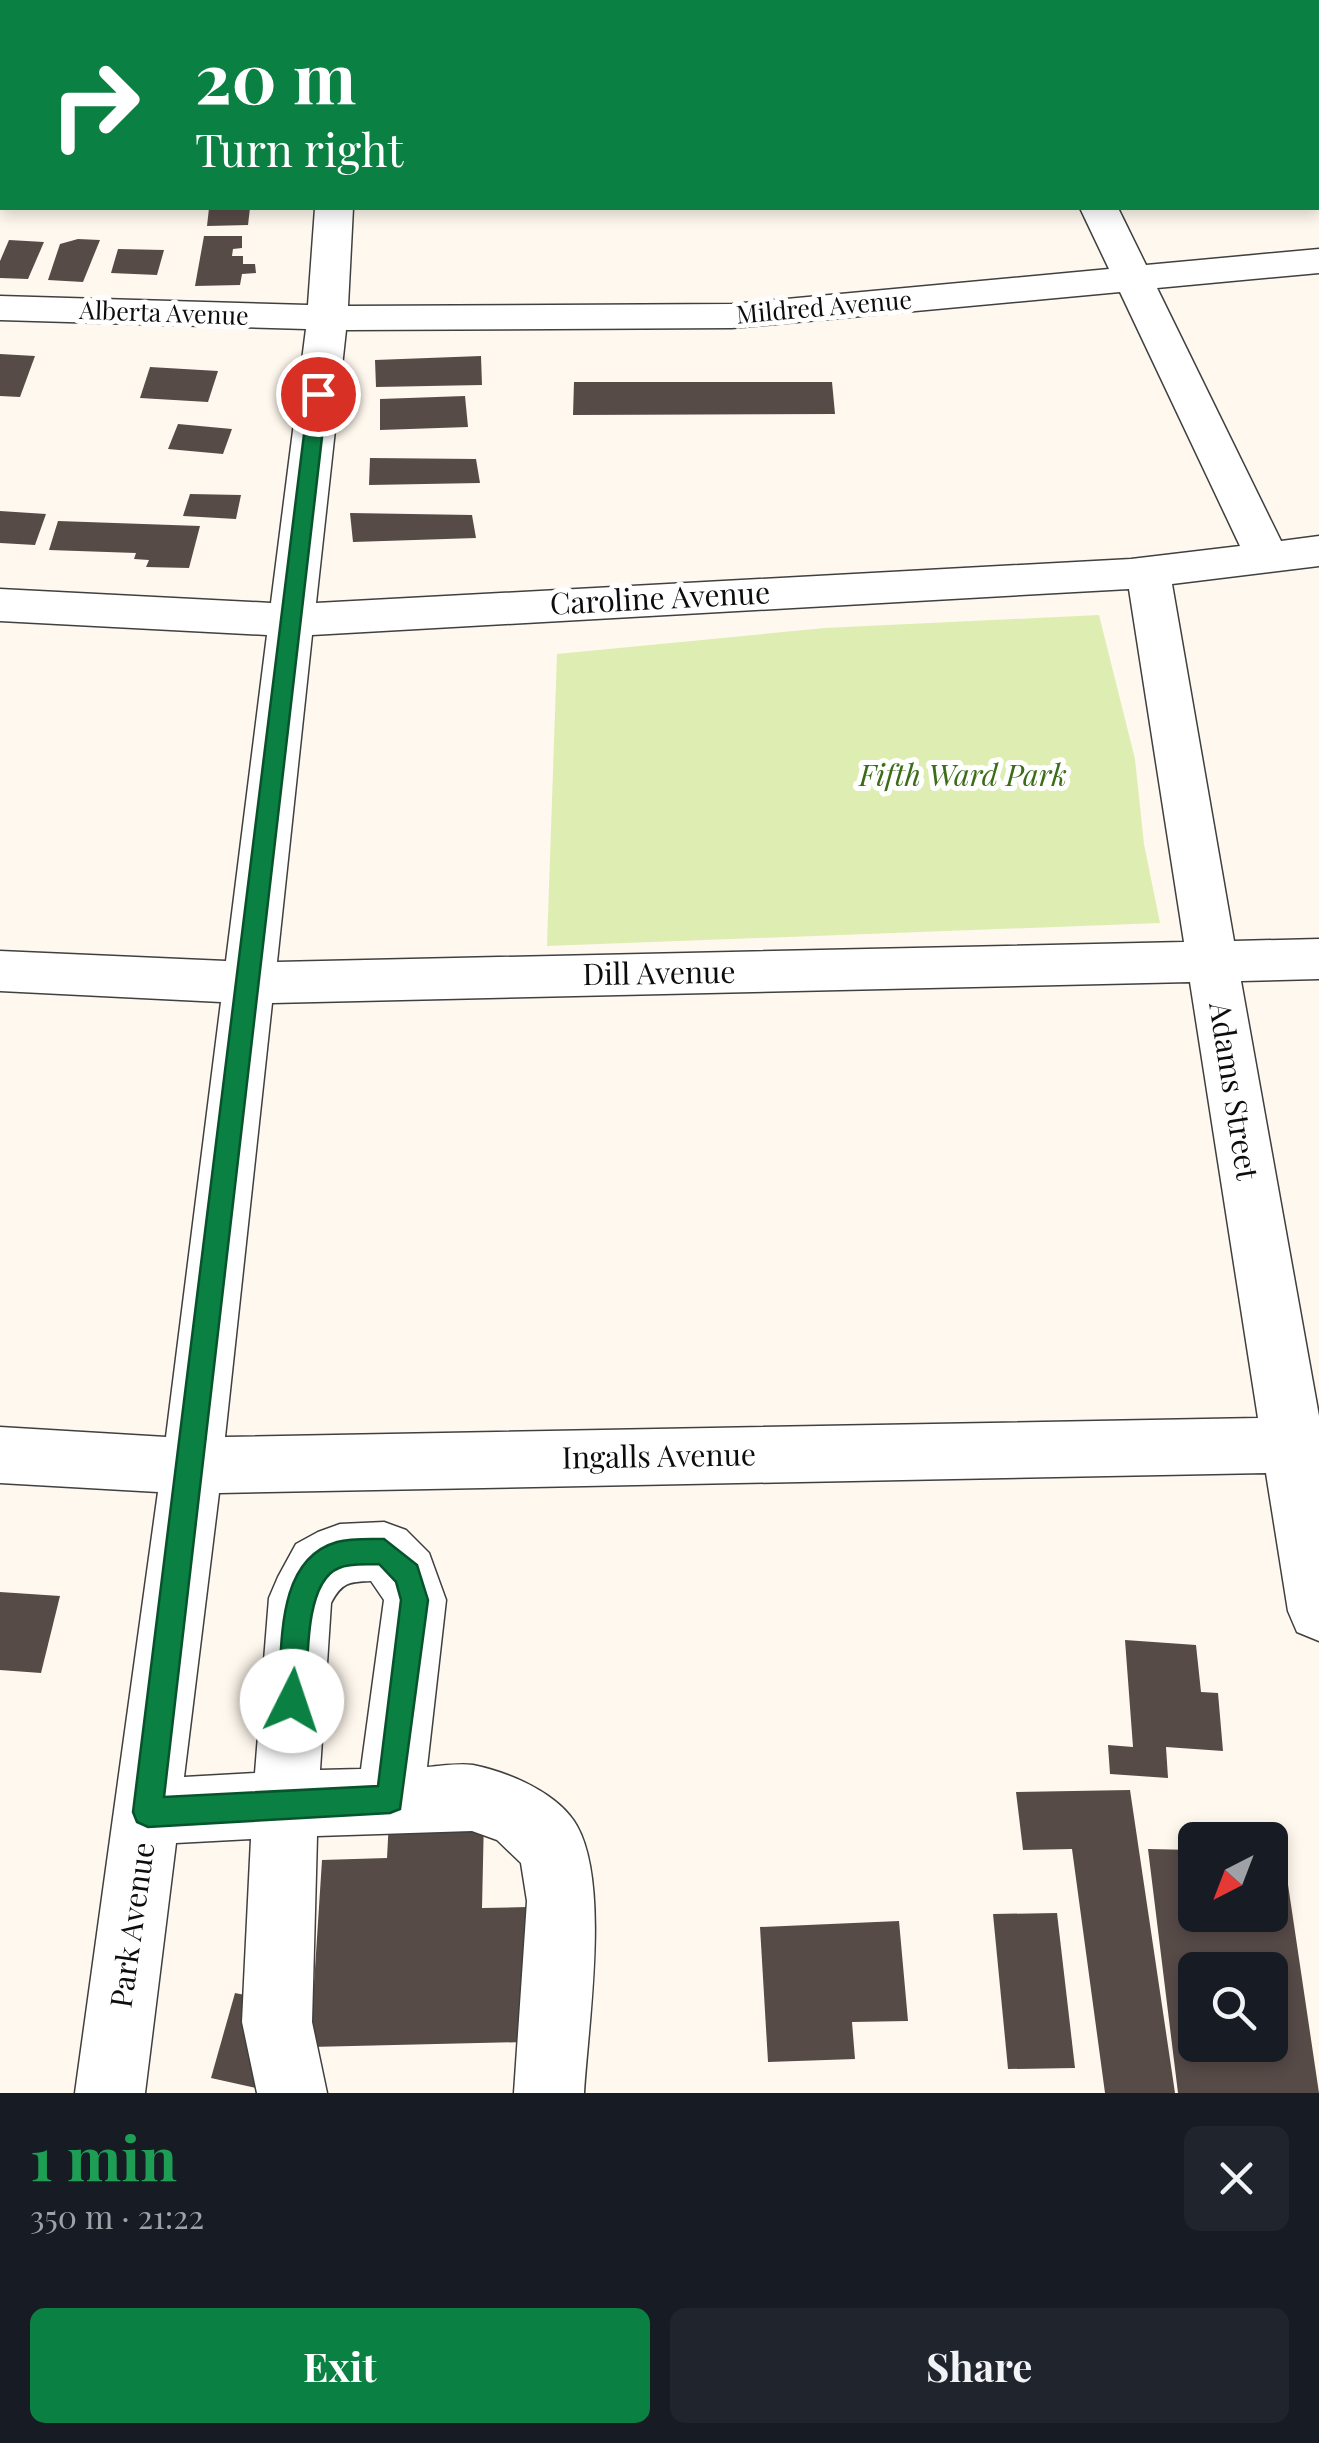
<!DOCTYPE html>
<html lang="en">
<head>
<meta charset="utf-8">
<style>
  :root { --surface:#171b24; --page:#20242c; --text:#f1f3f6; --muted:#9ea1a6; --accent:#0b8043 }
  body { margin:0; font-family:"Playfair Display",serif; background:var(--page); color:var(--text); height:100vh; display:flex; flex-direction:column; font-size:38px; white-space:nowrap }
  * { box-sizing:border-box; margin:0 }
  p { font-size:32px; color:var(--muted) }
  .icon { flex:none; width:55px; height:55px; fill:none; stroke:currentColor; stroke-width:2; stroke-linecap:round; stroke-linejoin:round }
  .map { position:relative; height:2093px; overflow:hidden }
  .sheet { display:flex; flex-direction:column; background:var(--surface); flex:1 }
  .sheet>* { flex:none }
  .top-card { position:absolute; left:0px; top:0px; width:1320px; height:210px; box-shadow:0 5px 15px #0003; background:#0b8043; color:#fff; overflow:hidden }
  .needle { width:65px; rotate:222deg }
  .fabs { position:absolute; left:1178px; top:1822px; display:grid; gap:20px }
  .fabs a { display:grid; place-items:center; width:110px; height:110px; border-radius:15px; background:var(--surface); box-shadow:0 5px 15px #0003; font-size:50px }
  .pin { position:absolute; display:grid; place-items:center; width:85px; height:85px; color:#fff; margin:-42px; border:5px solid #fff; border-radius:50%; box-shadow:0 2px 10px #0007 }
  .me { position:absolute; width:110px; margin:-55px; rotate:4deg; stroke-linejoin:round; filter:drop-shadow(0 0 8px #0008) }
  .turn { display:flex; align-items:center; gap:35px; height:210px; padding:0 30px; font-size:45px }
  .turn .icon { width:130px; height:130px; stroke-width:2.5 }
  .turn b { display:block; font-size:70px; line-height:85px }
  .round { display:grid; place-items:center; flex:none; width:105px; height:105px; border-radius:15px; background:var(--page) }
  .headline { display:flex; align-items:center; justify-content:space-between; height:170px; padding:0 30px }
  h1 { font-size:60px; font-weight:700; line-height:75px; color:#1e9e55 }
  .button { display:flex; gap:20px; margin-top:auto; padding:20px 30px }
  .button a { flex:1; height:115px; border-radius:15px; background:var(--accent); color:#fff; font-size:40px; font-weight:700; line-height:115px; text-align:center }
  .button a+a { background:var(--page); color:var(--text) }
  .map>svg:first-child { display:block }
  .green { fill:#deeeb3 }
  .building { fill:#574b48; fill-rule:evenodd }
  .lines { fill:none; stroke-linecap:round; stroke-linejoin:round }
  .minor-casing { stroke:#404040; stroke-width:3 }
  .minor { fill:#fff; fill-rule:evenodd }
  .route { fill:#0b8043; stroke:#07532c; stroke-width:2.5 }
  .labels { text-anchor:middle; stroke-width:10; stroke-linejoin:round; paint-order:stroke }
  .far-street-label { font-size:25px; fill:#0d0d0d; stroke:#fff }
  .street-label { font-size:30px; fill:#0d0d0d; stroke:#fff }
  .park-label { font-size:30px; font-style:italic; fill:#3b6c17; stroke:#fff }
</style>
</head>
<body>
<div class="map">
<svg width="1319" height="2093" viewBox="0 0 1319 2093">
  <rect width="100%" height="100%" fill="#fff8ee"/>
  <!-- green -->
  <polygon class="green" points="1099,615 1135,759 1144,844 1160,923 547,946 557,654 825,628"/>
  <!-- building -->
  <g class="building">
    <polygon points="209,208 250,208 248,225 207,226"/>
    <polygon points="204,236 242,236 242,248 233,249 232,256 243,256 243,264 255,264 256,273 242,274 240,285 195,286"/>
    <polygon points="78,239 100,240 83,282 48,280 60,244"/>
    <polygon points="9,240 44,242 28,279 0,278 0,261"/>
    <polygon points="118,249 164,250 157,275 111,273"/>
    <polygon points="0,354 35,356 20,397 0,396"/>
    <polygon points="481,356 482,385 376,387 375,360"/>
    <polygon points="150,367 218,371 208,402 140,398"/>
    <polygon points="574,382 832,382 835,414 573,415"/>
    <polygon points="465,396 468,427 380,430 380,399"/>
    <polygon points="178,424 232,429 223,454 168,449"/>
    <polygon points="370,458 476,459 480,483 369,485"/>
    <polygon points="190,494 241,495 236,519 183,516"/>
    <polygon points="0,511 46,514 35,545 0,543"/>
    <polygon points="350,513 472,515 476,538 353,542"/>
    <polygon points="58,521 200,526 189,568 146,567 149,560 134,559 136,553 49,550"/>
    <polygon points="0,1592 60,1596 41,1673 0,1670"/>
    <polygon points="1125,1640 1196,1645 1201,1692 1218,1693 1223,1751 1166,1747 1168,1778 1110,1774 1108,1745 1133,1747"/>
    <polygon points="1130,1790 1175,2093 1105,2093 1072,1849 1023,1850 1016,1792"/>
    <polygon points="484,1817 482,1908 527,1907 526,2042 310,2047 322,1860 387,1858 389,1820"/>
    <path d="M1148,1849l47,1v65h75v-64h13l36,242h-141zM1195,1970h75v75h-75z"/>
    <polygon points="1057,1913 1075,2068 1008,2069 993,1914"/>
    <polygon points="899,1921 908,2021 852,2022 855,2059 768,2062 760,1927"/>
    <polygon points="235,1993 284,2003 260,2089 211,2078"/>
  </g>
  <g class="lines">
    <!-- minor casing -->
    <g class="minor-casing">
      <g id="minor">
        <polygon points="980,0 1014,0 1015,2 981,2"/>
        <polygon points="1318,36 1319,36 1319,58 1318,57"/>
        <rect x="0" y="69" width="2" height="22"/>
        <path d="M315,208h38l-5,98 384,-2 377,-35 -29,-61h38l28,57 173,-16v24l-162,15 124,253 38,-5v30l-147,18 62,357 85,-2v40l-78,2 78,435v225l-22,-9 -9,-21 -22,-138 -1047,20 -35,284 71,-4 14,-175 9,-21 18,-33 22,-12 22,-8 44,-2 22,8 23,23 17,47 -19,167c14,-1 32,-4 46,-2 35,7 86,28 104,61 33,59 11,198 7,267h-70l13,-192 -6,-38 -24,-23 -25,-9 -155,5 -5,186 15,71h-70l-15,-71 9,-183 -75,4 -31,250h-70l83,-601 -158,-9v-56l166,10 55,-435 -221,-11v-40l226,10 41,-326 -267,-14v-32l271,14 35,-274 -306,-9v-24l308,9zM1120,292l120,254 -109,13 -815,44 30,-273 386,-2zM1129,589l55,353 -907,20 35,-327zM1190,982l68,436 -1033,19 47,-434zM371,1581l13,19 -23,169 -41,1 11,-167c11,-21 18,-21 40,-22z"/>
      </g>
    </g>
    <!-- minor -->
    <use href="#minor" class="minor"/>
  </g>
  <!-- route -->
  <path class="route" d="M318,388l9,6 -163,1403 214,-11 23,-186 -5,-18 -17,-18c-13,1 -29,-1 -40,4 -36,14 -31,100 -33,133l-4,10 -10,4 -10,-4 -4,-10c5,-52 -4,-141 59,-159 14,-4 32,-3 47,-3l33,26 11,35 -28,209 -10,4 -242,14 -11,-5 -4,-10 176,-1418z"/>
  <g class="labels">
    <!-- far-street labels -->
    <g class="far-street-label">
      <text transform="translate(824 307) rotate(-5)" y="9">Mildred Avenue</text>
      <text transform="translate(164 313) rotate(2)" y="9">Alberta Avenue</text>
    </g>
    <!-- street labels -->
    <g class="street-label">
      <text transform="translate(660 599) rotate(-3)" y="10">Caroline Avenue</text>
      <text transform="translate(659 974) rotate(-1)" y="10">Dill Avenue</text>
      <text transform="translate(1233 1091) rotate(81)" y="10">Adams Street</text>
      <text transform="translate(659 1457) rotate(-1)" y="10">Ingalls Avenue</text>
      <text transform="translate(133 1925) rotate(-82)" y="10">Park Avenue</text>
    </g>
    <!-- park labels -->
    <g class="park-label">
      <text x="963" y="786">Fifth Ward Park</text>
    </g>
  </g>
</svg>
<div class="fabs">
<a><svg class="needle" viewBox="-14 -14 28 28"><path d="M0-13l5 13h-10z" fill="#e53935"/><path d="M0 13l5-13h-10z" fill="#9ea1a6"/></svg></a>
<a><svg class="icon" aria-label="search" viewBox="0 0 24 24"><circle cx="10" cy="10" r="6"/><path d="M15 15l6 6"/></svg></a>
</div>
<div class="pin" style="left:318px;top:394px;background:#d93025"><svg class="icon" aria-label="arrive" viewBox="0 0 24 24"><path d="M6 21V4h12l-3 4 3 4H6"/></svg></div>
<svg class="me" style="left:292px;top:1701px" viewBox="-20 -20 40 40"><circle r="19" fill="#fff"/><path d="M0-13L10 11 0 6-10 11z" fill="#0b8043"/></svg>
<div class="top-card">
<div class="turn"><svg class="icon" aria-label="right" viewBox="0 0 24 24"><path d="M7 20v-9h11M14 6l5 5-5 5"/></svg><div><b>20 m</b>Turn right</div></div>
</div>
</div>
<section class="sheet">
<div class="headline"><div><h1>1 min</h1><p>350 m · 21:22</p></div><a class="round"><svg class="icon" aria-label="close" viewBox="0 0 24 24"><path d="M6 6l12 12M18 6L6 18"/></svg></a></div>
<div class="button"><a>Exit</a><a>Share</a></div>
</section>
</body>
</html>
